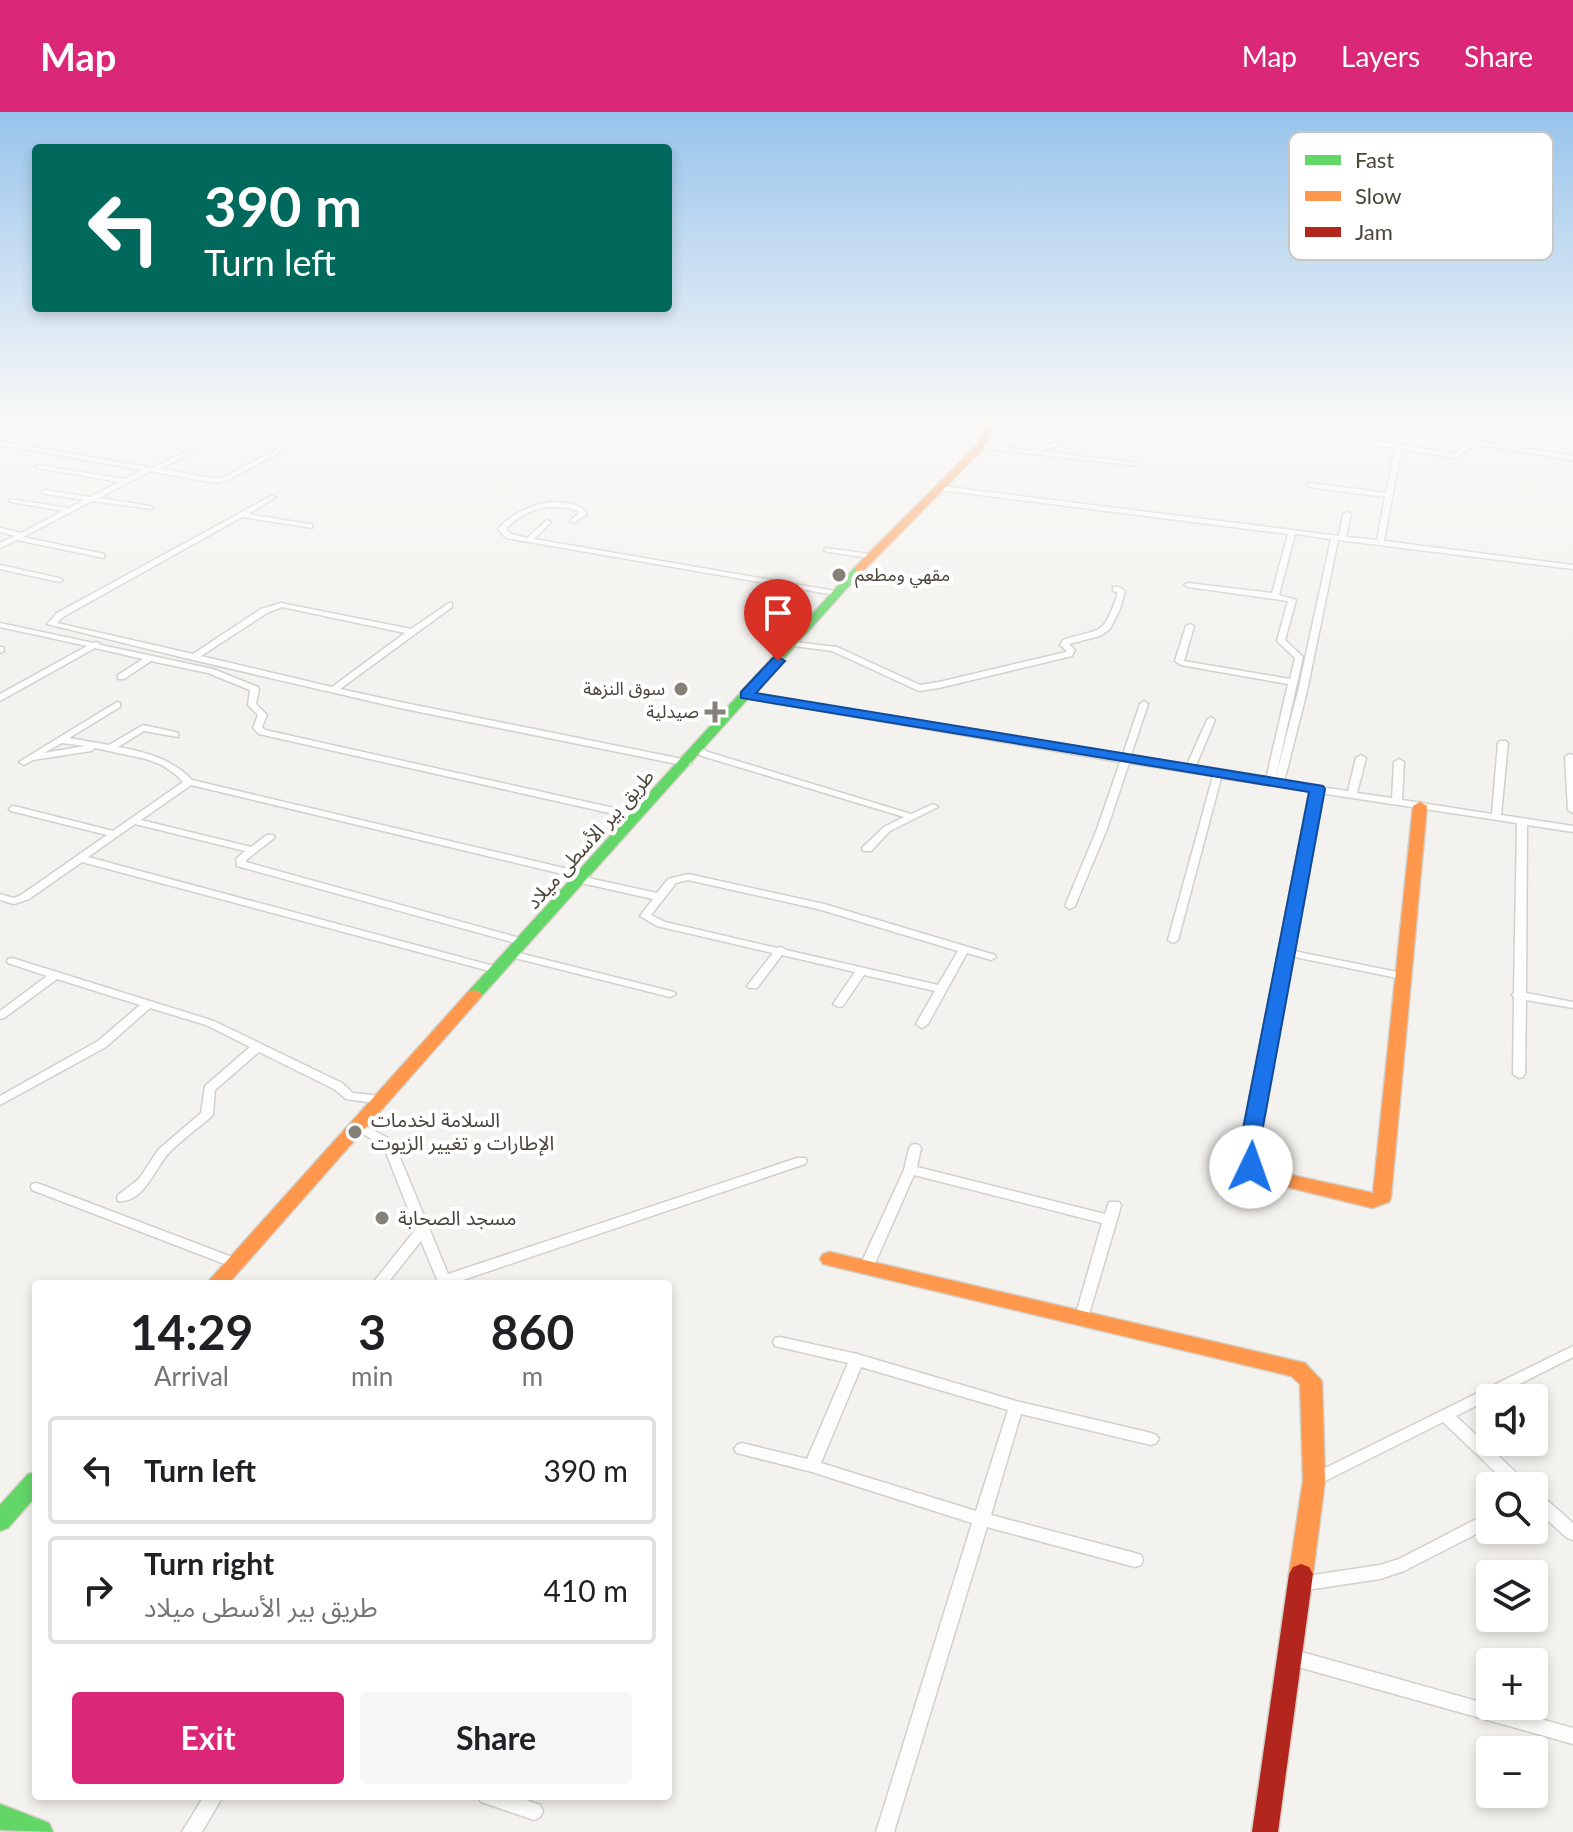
<!DOCTYPE html>
<html lang="en">
<head>
<meta charset="utf-8">
<style>
  :root { --surface:#fff; --page:#f6f6f6; --text:#202124; --muted:#757577; --line:#e0e0e0; --accent:#db2777 }
  body { margin:0; font-family:Lato,"Noto Sans Arabic",sans-serif; background:var(--page); color:var(--text); height:100vh; display:flex; flex-direction:column; font-size:30px; white-space:nowrap }
  * { box-sizing:border-box; margin:0 }
  p { font-size:26px; color:var(--muted) }
  .icon { flex:none; width:44px; height:44px; fill:none; stroke:currentColor; stroke-width:2; stroke-linecap:round; stroke-linejoin:round }
  .map { position:relative; flex:1; overflow:hidden }
  .side { position:absolute; left:32px; top:1168px; width:640px; height:520px; display:flex; flex-direction:column; background:var(--surface); border-radius:8px; box-shadow:0 4px 12px #0003 }
  .side>* { flex:none }
  .top-card { position:absolute; left:32px; top:32px; width:640px; height:168px; border-radius:8px; box-shadow:0 4px 12px #0003; background:#00695c; color:#fff; overflow:hidden }
  .controls { position:absolute; left:1476px; top:1272px; display:grid; gap:16px }
  .controls a { display:grid; place-items:center; width:72px; height:72px; border-radius:8px; background:var(--surface); box-shadow:0 4px 12px #0003; font-size:40px }
  .pin { position:absolute; display:grid; place-items:center; width:68px; height:68px; color:#fff; margin:-82px -34px; border-radius:50% 50% 50% 0; rotate:-45deg; box-shadow:0 0 8px #0007 }
  .pin .icon { rotate:45deg }
  .me { position:absolute; width:88px; margin:-44px; rotate:3deg; stroke-linejoin:round; filter:drop-shadow(0 0 6px #0008) }
  .turn { display:flex; align-items:center; gap:28px; height:168px; padding:0 40px; font-size:36px }
  .turn .icon { width:104px; height:104px; stroke-width:2.5 }
  .turn b { display:block; font-size:56px; line-height:68px }
  .eta { display:flex; justify-content:space-evenly; align-items:center; height:136px; text-align:center }
  .eta b { font-size:48px; font-weight:700; line-height:56px }
  .primary-button { display:flex; gap:16px; margin-top:auto; padding:16px 40px }
  .primary-button a { flex:1; height:92px; border-radius:8px; background:var(--accent); color:#fff; font-size:32px; font-weight:700; line-height:92px; text-align:center }
  .primary-button a+a { background:var(--page); color:var(--text) }
  ul { padding:0; list-style:none }
  li { display:flex; align-items:center; gap:24px; height:108px; margin:0 16px 12px; padding:0 24px; border:4px solid var(--line); border-radius:8px }
  li div { flex:1 }
  li b { display:block; font-size:30px }
  li em { font-style:normal }
  header { display:flex; align-items:center; gap:48px; box-sizing:border-box; height:112px; padding:0 40px; background:var(--accent); color:#fff }
  header strong { font-size:38px }
  nav { display:flex; gap:44px; margin-inline-start:auto; font-size:28px }
  .map>svg:first-child { display:block }
  .lines { fill:none; stroke-linecap:round; stroke-linejoin:round }
  .street-casing { stroke:#d2d0cb; stroke-width:3 }
  .fast-casing { stroke:#d3cfc5; stroke-width:3 }
  .slow-casing { stroke:#d3cfc5; stroke-width:3 }
  .jam-casing { stroke:#d3cfc5; stroke-width:3 }
  .street { fill:#fdfdfc; fill-rule:evenodd }
  .fast { fill:#63d668; fill-rule:evenodd }
  .slow { fill:#ff974d; fill-rule:evenodd }
  .jam { fill:#b3261e; fill-rule:evenodd }
  .route { fill:#1a73e8; stroke:#114b97; stroke-width:2 }
  .poi-dot { fill:#868178; stroke:#fff; stroke-width:3 }
  .labels { text-anchor:middle; stroke-width:8; stroke-linejoin:round; paint-order:stroke }
  .far-poi-label { font-size:18px; fill:#4b4439; stroke:#fff; text-anchor:end }
  .street-label { font-size:20px; fill:#4b4439; stroke:#fff }
  .poi-label { font-size:20px; fill:#4b4439; stroke:#fff; text-anchor:start }
  .key { fill:#fff; stroke:#c9c7c4; stroke-width:2 }
  .key-label { font-size:22px; fill:#4b4439 }
</style>
</head>
<body>
<header>
<strong>Map</strong>
<nav><a>Map</a><a>Layers</a><a>Share</a></nav>
</header>
<div class="map">
<svg width="1573" height="1720" viewBox="0 0 1573 1720">
  <rect width="100%" height="100%" fill="#f4f2ee"/>
  <g class="lines">
    <!-- street casing -->
    <g class="street-casing">
      <g id="street">
        <polygon points="18,310 26,310 0,321 0,317"/>
        <polygon points="245,310 252,310 160,357 216,367 224,365 329,310 336,310 228,368 216,371 150,359 99,386 150,394 153,396 152,397 92,389 23,425 104,442 104,446 17,428 0,436 0,431 15,424 0,420 0,416 21,421 63,399 11,390 9,389 9,387 69,396 84,388 45,382 42,380 45,378 90,385 119,370 38,356 35,354 36,353 125,367 143,358 0,333 0,329 152,356"/>
        <polygon points="1124,310 1132,310 1040,339 1137,351 1140,353 1139,354 981,336 978,334 981,332 1034,339 1035,337"/>
        <path d="M1317,310h6l-1,7 5,3 127,22 21,-14 40,7 25,-25h6l-25,26 52,8v4l-97,-16 -20,14 -55,-9 -17,92 189,24v4l-235,-29 -31,151 -23,91 64,9 8,-33 5,-3 5,3 -9,35 35,5 2,-36 5,-3 5,3 -2,38 90,14 6,-71 2,-2h6l2,2 -7,72 72,11v6l-46,-7 -1,168 47,9v6l-47,-8 -1,74 -2,3 -4,1 -6,-4 1,-77 -2,-2 2,-2 3,-170 -296,-45 -43,162 -5,3 -5,-3 45,-164 -84,-13 -22,66 -32,77 -5,3 -5,-3 32,-77 23,-67 -374,-64 -4,-3 4,-3 376,65 18,-53 4,-3 4,3 -18,54 56,9 21,-47 4,-3 4,3 -20,48 71,11 22,-95 -107,-19 -6,-4 11,-35 4,-2 4,2 -10,35 106,18 5,-21 -18,-17 11,-40 -100,-14 -4,-2 4,-2 84,10 16,-59 -348,-44 -3,-2 3,-2 399,50 4,-22 4,-2 4,2 -5,23 31,3 8,-43 -75,-10 -3,-2 3,-2 76,10 9,-45 -72,-13 -7,-5zM1295,422l36,5 -33,152 -23,89 28,-123 -18,-17 11,-40 -17,-5z"/>
        <path d="M271,384l5,1 -28,17 61,10h3v4l-70,-11 -179,100 -6,6 136,31 68,-45 20,-6 130,26 38,-26h3v4l-112,82 60,13 287,58 5,3 -5,3 -287,-58 -207,-48 -146,-36 10,-11zM282,495l123,26 -73,54 -131,-31 66,-43z"/>
        <path d="M550,390c12,0 30,0 37,12l-13,9 -4,-2 9,-8 -1,-2c-26,-10 -54,-2 -72,18l5,5 16,4 20,-18 4,2 -17,17 301,52 4,2 -4,2 -306,-53 -23,-4 -8,-9c14,-16 31,-23 52,-27z"/>
        <polygon points="825,436 870,442 874,444 870,446 828,440 824,438"/>
        <polygon points="0,453 59,466 63,468 59,470 0,457"/>
        <path d="M1113,475h6l6,4 -5,18 -10,20 -10,7 -31,8 6,6 -3,6 -133,32 -20,3 -87,-40 -38,-5 -4,-2 4,-2 43,5 83,38 19,-3 127,-30 1,-1 -7,-6 3,-5c37,-13 39,-1 54,-44v-4l-4,-1z"/>
        <polygon points="0,511 93,531 97,530 101,533 213,557 258,575 259,577 256,592 267,603 262,615 265,618 636,701 641,704 636,707 259,622 253,616 258,603 248,593 250,578 208,561 151,549 124,567 118,567 118,563 143,547 95,536 0,589 0,582 87,534 0,515"/>
        <polygon points="0,535 3,535 4,539 0,541"/>
        <path d="M117,590l3,1v4l-51,31 40,7 34,-20 32,7 3,1v4l-34,-6 -26,16c28,5 54,12 74,33l397,94 1,2 -2,2 69,15 11,-14 20,-5 136,30 171,51 1,2 -5,3 -24,-7 -39,71 -6,4 -6,-4 19,-33 -71,-16 -21,31 -4,1 -6,-3 22,-32 -73,-17 -25,33h-8l-2,-2 26,-33 -116,-27 -17,-10 13,-17 -76,-17 -1,-2 3,-2 -388,-93 -50,35 110,27 16,-12h6l2,2 -2,2 -27,21v2l281,78 1,2 -5,3 -4,-1 -282,-78 -1,-7 9,-8 -110,-27 -47,33 413,111 1,2 -5,3 -4,-1 -411,-110 -53,37 -15,5 -14,-4v-6l14,4 7,-3 86,-60 -96,-24 -2,-2 2,-2 3,-1 99,25 70,-49 -8,-8 -13,-9 -16,-6 -51,-11 -4,3 -58,9 -9,5 -5,-3zM62,631l23,3 -41,7zM688,768l130,29 140,42 -20,34 -152,-35 -5,-3 -4,1 -112,-26 -14,-7 25,-32z"/>
        <polygon points="698,634 708,640 911,702 933,692 938,695 890,719 871,739 863,739 862,737 863,735 884,715 904,705 702,644 693,637"/>
        <polygon points="1570,642 1573,643 1573,701 1568,698 1565,645"/>
        <polygon points="1284,837 1402,861 1408,864 1402,867 1280,842 1279,840 1280,838"/>
        <polygon points="511,839 674,880 676,882 670,885 507,844 506,842 507,840"/>
        <path d="M12,846l202,63 128,62 11,10 28,3 6,4 -6,4 -35,-5 -12,-10 -75,-37 -44,38 -2,24 -2,3c-14,12 -31,24 -44,38 -12,14 -24,49 -49,46l-1,-3 1,-3 21,-16 19,-29 43,-37 4,-27 45,-39 -44,-22 -56,-17 -44,39 -106,58v-9l98,-55 42,-36 -83,-26 -53,39 -4,1v-8l47,-35 -39,-13 -1,-2 1,-2z"/>
        <polygon points="359,1011 392,1028 394,1031 448,1162 797,1046 805,1046 807,1049 805,1052 451,1172 439,1172 421,1129 387,1172 372,1172 416,1117 383,1033 355,1018 353,1015 355,1012"/>
        <polygon points="915,1032 919,1033 921,1036 917,1055 1105,1102 1109,1090 1119,1090 1121,1093 1117,1108 1087,1209 1082,1210 1077,1209 1075,1205 1102,1111 914,1063 873,1156 871,1159 866,1161 861,1159 859,1156 904,1058 909,1036 911,1033"/>
        <polygon points="37,1071 240,1148 242,1151 240,1154 235,1156 230,1154 32,1078 31,1075 32,1072"/>
        <path d="M780,1225l77,17 159,47 135,32 5,2 3,4 -3,4 -5,2 -130,-31 -30,101 144,38 6,2 2,5 -2,5 -6,2 -148,-40 -93,305h-18l96,-309 -160,-51 -75,-19 -3,-4 3,-4 5,-2 65,16 41,-96 -73,-17 -2,-4 2,-4zM861,1255l147,43 -32,101 -155,-48z"/>
        <polygon points="1573,1234 1573,1245 1456,1304 1525,1369 1528,1374 1510,1374 1443,1310 1319,1372 1314,1374 1309,1372 1306,1368 1309,1364"/>
        <polygon points="1534,1381 1540,1382 1573,1411 1573,1428 1567,1426 1534,1396"/>
        <polygon points="1490,1400 1490,1415 1404,1459 1380,1467 1300,1479 1294,1477 1292,1472 1294,1467 1300,1465 1380,1453 1399,1447"/>
        <polygon points="1291,1537 1573,1616 1573,1632 1291,1553 1285,1550 1283,1545 1285,1540"/>
        <polygon points="204,1684 223,1684 202,1720 182,1720"/>
        <polygon points="478,1684 515,1684 540,1693 543,1699 540,1705 534,1708 481,1690"/>
      </g>
    </g>
    <!-- fast casing -->
    <g class="fast-casing">
      <g id="fast">
        <polygon points="855,455 864,457 480,886 468,886 466,883 468,880"/>
        <polygon points="36,1360 36,1384 8,1416 0,1419 0,1393 28,1362"/>
        <polygon points="0,1692 49,1711 53,1720 0,1718"/>
      </g>
    </g>
    <!-- slow casing -->
    <g class="slow-casing">
      <g id="slow">
        <polygon points="988,310 997,310 984,336 863,459 855,459 855,455 977,333"/>
        <path d="M1420,690l7,4 -36,391 -2,5 -17,6 -121,-30 -10,-13 2,-4c11,-3 14,1 21,8l109,24 40,-387z"/>
        <polygon points="474,878 480,880 482,883 480,886 228,1172 206,1172 468,880"/>
        <polygon points="830,1140 1305,1251 1322,1269 1325,1368 1313,1462 1309,1469 1301,1472 1293,1469 1289,1462 1303,1368 1300,1272 1291,1264 823,1152 820,1147 823,1142"/>
      </g>
    </g>
    <!-- jam casing -->
    <g class="jam-casing">
      <g id="jam">
        <polygon points="1317,673 1324,677 1257,1042 1259,1053 1257,1057 1243,1057 1239,1042 1310,677"/>
        <polygon points="1301,1452 1309,1455 1313,1462 1278,1720 1252,1720 1289,1462 1293,1455"/>
      </g>
    </g>
    <!-- street -->
    <use href="#street" class="street"/>
    <!-- fast -->
    <use href="#fast" class="fast"/>
    <!-- slow -->
    <use href="#slow" class="slow"/>
    <!-- jam -->
    <use href="#jam" class="jam"/>
  </g>
  <!-- sky -->
  <linearGradient id="sky" x2="0" y2="1"><stop stop-color="#98c4ec"/><stop offset="0.56" stop-color="#faf9f7"/><stop offset="1" stop-color="#faf9f7" stop-opacity="0"/></linearGradient>
  <rect width="1573" height="550" fill="url(#sky)"/>
  <!-- route -->
  <polygon class="route" points="778,545 785,549 756,581 1323,674 1325,677 1258,1042 1261,1055 1258,1060 1243,1060 1238,1042 1309,680 741,586 741,580 773,546"/>
  <!-- markers -->
  <g class="poi-dot">
    <circle cx="839" cy="463" r="8"/>
    <circle cx="681" cy="577" r="8"/>
    <path d="M711 588h8v8h8v8h-8v8h-8v-8h-8v-8h8z"/>
    <circle cx="355" cy="1020" r="8"/>
    <circle cx="382" cy="1106" r="8"/>
  </g>
  <g class="labels">
    <!-- far-poi labels -->
    <g class="far-poi-label">
      <text x="855" y="469" text-anchor="start">مقهي ومطعم</text>
      <text x="665" y="583">سوق النزهة</text>
      <text x="699" y="606">صيدلية</text>
    </g>
    <!-- street labels -->
    <g class="street-label">
      <text transform="translate(590 727) rotate(-48)" y="7">طريق بير الأسطى ميلاد</text>
    </g>
    <!-- poi labels -->
    <g class="poi-label">
      <text x="371" y="1015">السلامة لخدمات<tspan x="371" dy="23">الإطارات و تغيير الزيوت</tspan></text>
      <text x="398" y="1113">مسجد الصحابة</text>
    </g>
  </g>
  <!-- legend -->
  <rect x="1289" y="20" width="264" height="128" rx="12" class="key"/>
  <rect x="1305" y="43" width="36" height="10" fill="#63d668"/>
  <rect x="1305" y="79" width="36" height="10" fill="#ff974d"/>
  <rect x="1305" y="115" width="36" height="10" fill="#b3261e"/>
  <g class="key-label">
    <text x="1355" y="56">Fast</text>
    <text x="1355" y="92">Slow</text>
    <text x="1355" y="128">Jam</text>
  </g>
</svg>
<div class="controls">
<a><svg class="icon" aria-label="sound" viewBox="0 0 24 24"><path d="M4 9h4l5-4v14l-5-4H4zM17 9q2 3 0 6"/></svg></a>
<a><svg class="icon" aria-label="search" viewBox="0 0 24 24"><circle cx="10" cy="10" r="6"/><path d="M15 15l6 6"/></svg></a>
<a><svg class="icon" aria-label="layers" viewBox="0 0 24 24"><path d="M12 4l9 5-9 5-9-5zM3 14l9 5 9-5"/></svg></a>
<a>+</a>
<a>−</a>
</div>
<div class="pin" style="left:778px;top:549px;background:#d93025"><svg class="icon" aria-label="arrive" viewBox="0 0 24 24"><path d="M6 21V4h12l-3 4 3 4H6"/></svg></div>
<svg class="me" style="left:1251px;top:1055px" viewBox="-20 -20 40 40"><circle r="19" fill="#fff"/><path d="M0-13L10 11 0 6-10 11z" fill="#1a73e8"/></svg>
<div class="top-card">
<div class="turn"><svg class="icon" aria-label="left" viewBox="0 0 24 24"><path d="M17 20v-9H6M10 6l-5 5 5 5"/></svg><div><b>390 m</b>Turn left</div></div>
</div>
<section class="side">
<div class="eta">
<div><b>14:29</b><p>Arrival</p></div>
<div><b>3</b><p>min</p></div>
<div><b>860</b><p>m</p></div>
</div>
<ul>
<li><svg class="icon" aria-label="left" viewBox="0 0 24 24"><path d="M17 20v-9H6M10 6l-5 5 5 5"/></svg><div><b>Turn left</b></div><em>390 m</em></li>
<li><svg class="icon" aria-label="right" viewBox="0 0 24 24"><path d="M7 20v-9h11M14 6l5 5-5 5"/></svg><div><b>Turn right</b><p>طريق بير الأسطى ميلاد</p></div><em>410 m</em></li>
</ul>
<div class="primary-button"><a>Exit</a><a>Share</a></div>
</section>
</div>
</body>
</html>
